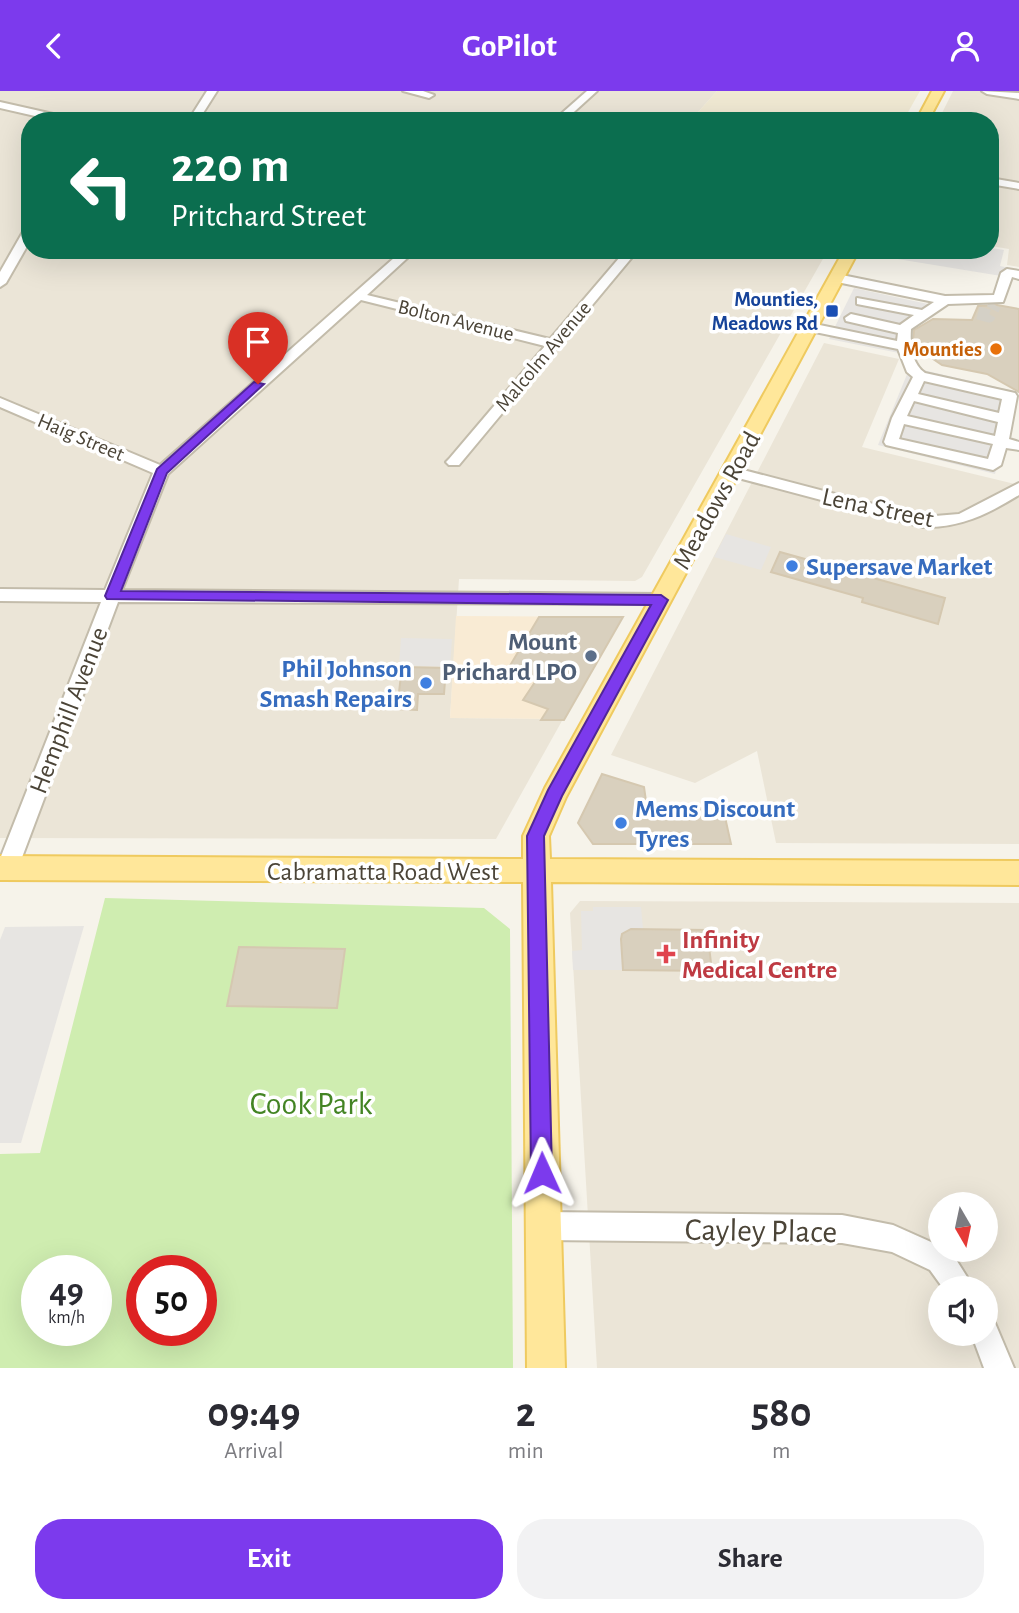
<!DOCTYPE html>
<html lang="en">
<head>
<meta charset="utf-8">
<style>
  :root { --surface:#fff; --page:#f2f2f3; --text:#2b2b33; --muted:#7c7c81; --accent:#7c3aed }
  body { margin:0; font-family:"Alegreya Sans",sans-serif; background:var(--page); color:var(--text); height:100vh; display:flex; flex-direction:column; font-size:26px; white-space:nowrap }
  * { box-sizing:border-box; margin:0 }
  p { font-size:23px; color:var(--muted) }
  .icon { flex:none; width:38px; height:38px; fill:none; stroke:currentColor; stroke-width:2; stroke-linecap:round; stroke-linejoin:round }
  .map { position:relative; height:1277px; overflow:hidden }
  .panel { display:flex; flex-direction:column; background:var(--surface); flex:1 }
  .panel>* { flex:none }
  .hud { position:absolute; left:21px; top:21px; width:978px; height:147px; border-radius:28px; box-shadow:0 7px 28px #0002; background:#0b6e4f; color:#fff; overflow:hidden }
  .needle { width:46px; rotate:171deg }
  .fabs { position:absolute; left:928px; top:1101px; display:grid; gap:14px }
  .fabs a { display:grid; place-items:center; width:70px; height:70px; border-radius:50%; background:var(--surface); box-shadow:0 7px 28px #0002; font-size:35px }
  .speed { position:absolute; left:21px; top:1164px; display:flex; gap:14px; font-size:35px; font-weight:700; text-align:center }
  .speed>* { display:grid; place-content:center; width:91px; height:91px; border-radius:50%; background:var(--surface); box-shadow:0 7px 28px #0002; line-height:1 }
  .speed small { font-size:18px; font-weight:400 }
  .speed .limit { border:10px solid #d22; background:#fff; color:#111 }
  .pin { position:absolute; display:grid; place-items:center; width:60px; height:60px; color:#fff; margin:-72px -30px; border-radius:50% 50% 50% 0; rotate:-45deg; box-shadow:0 0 7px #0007 }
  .pin .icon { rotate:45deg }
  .me { position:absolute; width:77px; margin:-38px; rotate:359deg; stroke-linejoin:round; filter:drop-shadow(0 0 5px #0008) }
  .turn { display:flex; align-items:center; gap:24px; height:147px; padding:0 35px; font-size:32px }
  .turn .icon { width:91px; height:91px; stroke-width:2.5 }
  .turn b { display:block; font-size:49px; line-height:60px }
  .eta { display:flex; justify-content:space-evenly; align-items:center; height:119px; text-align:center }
  .eta b { font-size:42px; font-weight:700; line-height:49px }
  .primary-button { display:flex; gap:14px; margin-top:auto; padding:14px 35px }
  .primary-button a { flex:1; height:80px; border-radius:28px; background:var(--accent); color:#fff; font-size:28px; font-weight:700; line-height:80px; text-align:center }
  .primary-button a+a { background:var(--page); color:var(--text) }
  header { display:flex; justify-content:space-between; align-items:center; height:91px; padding:0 35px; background:var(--accent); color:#fff; font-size:32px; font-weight:700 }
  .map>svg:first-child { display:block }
  .residential { fill:#ebe5d7; fill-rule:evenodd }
  .commercial { fill:#f9ebd4 }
  .education { fill:#f0e9d3 }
  .green { fill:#cfedb0; fill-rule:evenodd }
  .parking { fill:#e7e5e2 }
  .building { fill:#d9d0be; stroke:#d5c8b0; stroke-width:2 }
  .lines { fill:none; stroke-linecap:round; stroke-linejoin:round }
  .minor-tunnel { stroke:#d4d0c6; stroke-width:13; stroke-dasharray:13 6; stroke-linecap:butt }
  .minor-casing { stroke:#c3bcab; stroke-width:4 }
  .major-casing { stroke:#efca5f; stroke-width:4 }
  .minor { fill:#fff; fill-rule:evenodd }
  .major { fill:#ffe79a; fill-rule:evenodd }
  .route { fill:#7c3aed; stroke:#51269a; stroke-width:2 }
  .transit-dot { fill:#1a4fb4; stroke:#fff; stroke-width:2.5 }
  .food-dot { fill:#e8710a; stroke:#fff; stroke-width:2.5 }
  .shop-dot { fill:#3f7fe0; stroke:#fff; stroke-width:2.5 }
  .service-dot { fill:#5c6f8a; stroke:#fff; stroke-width:2.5 }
  .health-dot { fill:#e0444e; stroke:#fff; stroke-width:2.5 }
  .labels { text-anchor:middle; stroke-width:7; stroke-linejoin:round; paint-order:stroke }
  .far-transit-label { font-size:21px; font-weight:bold; fill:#164399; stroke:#fff; text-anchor:end }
  .far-street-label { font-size:21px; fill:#4b4437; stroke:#fff }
  .far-food-label { font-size:21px; font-weight:bold; fill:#c56008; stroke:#fff; text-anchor:end }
  .street-label { font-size:26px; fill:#4b4437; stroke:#fff }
  .shop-label { font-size:26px; font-weight:bold; fill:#366cbe; stroke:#fff; text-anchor:start }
  .service-label { font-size:26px; font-weight:bold; fill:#4e5e75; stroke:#fff; text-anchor:end }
  .health-label { font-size:26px; font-weight:bold; fill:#be3a42; stroke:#fff; text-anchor:start }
  .near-park-label { font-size:32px; fill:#438423; stroke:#fff }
  .near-street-label { font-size:32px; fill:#4b4437; stroke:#fff }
</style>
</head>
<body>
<header><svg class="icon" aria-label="back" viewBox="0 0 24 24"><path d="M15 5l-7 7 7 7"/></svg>GoPilot<svg class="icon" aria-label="person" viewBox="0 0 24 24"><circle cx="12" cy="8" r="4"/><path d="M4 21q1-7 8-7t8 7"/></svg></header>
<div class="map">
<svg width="1019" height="1277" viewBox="0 0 1019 1277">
  <rect width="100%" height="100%" fill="#f6f3ea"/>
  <!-- residential -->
  <g class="residential">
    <polygon points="0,0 717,0 690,30 30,30 30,159 828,159 642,486 635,490 459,488 450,627 563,628 496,748 0,747"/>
    <polygon points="953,0 1019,0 1019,176 1007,174 1009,158 991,155 990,30 938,30"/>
    <polygon points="824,252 899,268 862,356 1019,394 1019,753 776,752 757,660 695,692 611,664"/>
    <path d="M580,810l439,2v465h-422l-27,-455zM940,1113h45v45h-45zM940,1197h45v45h-45z"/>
  </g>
  <!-- commercial -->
  <polygon class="commercial" points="456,525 616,526 563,628 450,627"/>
  <!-- education -->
  <polygon class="education" points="717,0 920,0 903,30 690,30"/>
  <!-- green -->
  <path class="green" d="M105,807l379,10 26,21 3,439h-513v-214l40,-1zM37,1180h59v59h-59zM142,1180h59v59h-59z"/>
  <!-- parking -->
  <g class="parking">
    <polygon points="991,157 1004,159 1000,175 1019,179 1019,188 873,164 875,159 990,159"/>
    <polygon points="854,197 937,215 916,232 907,247 909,264 829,248"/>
    <polygon points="910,276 1018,301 995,383 878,354"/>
    <polygon points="726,443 771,456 761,479 714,466"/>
    <polygon points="401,547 452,548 450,576 399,574"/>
    <polygon points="593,816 641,816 643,838 626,840 621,847 623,879 573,879 572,860 582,859 581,820 593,820"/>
    <polygon points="84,835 21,1052 0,1052 0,849 5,836"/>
  </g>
  <!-- building -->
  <g class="building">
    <polygon points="997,214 1019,218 1019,301 987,283 942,274 920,259 913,250 914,239 933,228 972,229 978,215"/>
    <polygon points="780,461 945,507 938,533 862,511 863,507 771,481"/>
    <polygon points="539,526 623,526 564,629 541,629 548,618 523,609 537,588 508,578"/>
    <polygon points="402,576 446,577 444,603 418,603 417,619 397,618"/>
    <polygon points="602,683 644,696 647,717 723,717 731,753 593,753 578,732"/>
    <polygon points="631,838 707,839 712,880 623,879 621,848 622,843"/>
    <polygon points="239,856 345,858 337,917 227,915"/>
  </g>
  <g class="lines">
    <!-- minor-tunnel -->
    <polyline class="minor-tunnel" points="978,222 989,225 995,214"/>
    <!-- minor casing -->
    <g class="minor-casing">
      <g id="minor">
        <polygon points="207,0 217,0 198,30 188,30"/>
        <polygon points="403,0 423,0 434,4 429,7"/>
        <polygon points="587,0 597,0 564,30 553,30"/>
        <polygon points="982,0 1019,2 1019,8 987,3"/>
        <polygon points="0,11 71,27 76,30 57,30 0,17"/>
        <polygon points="990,87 1019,92 1019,98 990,93"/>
        <polygon points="30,136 30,150 6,192 0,196 0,181 24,139"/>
        <polygon points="403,159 416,159 367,204 550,248 626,159 638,159 459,374 449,374 446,371 449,368 545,255 361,209 168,383 122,499 661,503 670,509 667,513 118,511 18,777 15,783 7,786 0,784 0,768 101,511 0,510 0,498 105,499 153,382 0,316 0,307 160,374"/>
        <path d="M1007,178l12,2v8l-7,-2 -9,25 -55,2 -37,25c-1,15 0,34 14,44l90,20 2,3 -8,43 10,3v8l-13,-2 -5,17 -8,5 -107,-25 -2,-3 8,-24 21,-41 -6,-5 -9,-23 -88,-18 -6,-4 6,-4 87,18 1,-8 -52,-12 -1,-3 6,-4 49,11 14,-10 -57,-11v-6l65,12 12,-8 -97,-20 -6,-4 6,-4 108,22 49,-1 7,-22zM924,290l78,18 -3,14 -81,-19zM914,310l84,21 -3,14 -88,-20zM904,333l89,20 -5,15 -89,-20z"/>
        <path d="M732,376l191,50 36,-3 60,-31v12c-31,19 -58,33 -96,32l-196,-52 -3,-3z"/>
        <polygon points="543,1121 842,1124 893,1134 940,1155 940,1158 950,1159 974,1197 943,1197 930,1179 892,1161 842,1152 543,1149 533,1145 529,1135 533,1125"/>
        <polygon points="985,1228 995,1232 1014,1277 984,1277 971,1242 985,1242"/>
      </g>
    </g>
    <!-- major casing -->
    <g class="major-casing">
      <g id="major">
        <polygon points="932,0 944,0 928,30 916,30"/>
        <polygon points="844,159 859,159 566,706 549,745 550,768 1019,770 1019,794 551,791 565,1277 527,1277 523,791 0,789 0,765 523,768 523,745 545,697"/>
      </g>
    </g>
    <!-- minor -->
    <use href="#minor" class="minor"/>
    <!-- major -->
    <use href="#major" class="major"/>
  </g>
  <!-- route -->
  <polygon class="route" points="254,291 264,293 167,382 121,500 661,504 668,509 562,705 544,745 552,1082 549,1090 542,1093 534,1090 531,1082 527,745 548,699 651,514 107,508 105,505 157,378"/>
  <!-- markers -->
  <rect class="transit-dot" x="825" y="213" width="14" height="14" rx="3.5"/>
  <circle class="food-dot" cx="996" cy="258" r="7"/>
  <g class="shop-dot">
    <circle cx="792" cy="475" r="7"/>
    <circle cx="426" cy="592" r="7"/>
    <circle cx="621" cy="732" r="7"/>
  </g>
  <circle class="service-dot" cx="591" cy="565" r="7"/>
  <path class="health-dot" d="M662.5 852.5h7v7h7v7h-7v7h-7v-7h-7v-7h7z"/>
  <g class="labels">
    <!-- far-transit labels -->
    <g class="far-transit-label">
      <text x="818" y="215">Mounties,<tspan x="818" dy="24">Meadows Rd</tspan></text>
    </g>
    <!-- far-street labels -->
    <g class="far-street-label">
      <text transform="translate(456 229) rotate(14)" y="7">Bolton Avenue</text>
      <text transform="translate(543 265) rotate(-50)" y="7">Malcolm Avenue</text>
      <text transform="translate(81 346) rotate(23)" y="7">Haig Street</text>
    </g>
    <!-- far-food labels -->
    <g class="far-food-label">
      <text x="982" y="265">Mounties</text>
    </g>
    <!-- street labels -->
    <g class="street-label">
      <text transform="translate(716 409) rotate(-61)" y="9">Meadows Road</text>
      <text transform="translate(878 416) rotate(12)" y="9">Lena Street</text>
      <text transform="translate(68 619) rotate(-69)" y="9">Hemphill Avenue</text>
      <text x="383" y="789">Cabramatta Road West</text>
    </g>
    <!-- shop labels -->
    <g class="shop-label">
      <text x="806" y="484">Supersave Market</text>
      <text x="412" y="586" text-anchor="end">Phil Johnson<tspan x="412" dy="30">Smash Repairs</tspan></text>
      <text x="635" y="726">Mems Discount<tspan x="635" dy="30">Tyres</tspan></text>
    </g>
    <!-- service labels -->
    <g class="service-label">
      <text x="577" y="559">Mount<tspan x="577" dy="30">Prichard LPO</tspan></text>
    </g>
    <!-- health labels -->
    <g class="health-label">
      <text x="682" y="857">Infinity<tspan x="682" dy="30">Medical Centre</tspan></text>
    </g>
    <!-- near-park labels -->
    <g class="near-park-label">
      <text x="311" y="1023">Cook Park</text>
    </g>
    <!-- near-street labels -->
    <g class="near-street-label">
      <text transform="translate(761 1139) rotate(1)" y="11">Cayley Place</text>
    </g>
  </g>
</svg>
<div class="fabs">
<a><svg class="needle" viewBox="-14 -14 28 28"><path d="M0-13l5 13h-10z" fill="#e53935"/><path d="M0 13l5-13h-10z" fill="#7c7c81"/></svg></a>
<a><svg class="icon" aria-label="sound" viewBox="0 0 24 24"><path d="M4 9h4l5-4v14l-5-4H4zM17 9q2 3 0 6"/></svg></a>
</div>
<div class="speed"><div>49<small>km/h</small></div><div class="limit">50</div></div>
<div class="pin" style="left:258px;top:293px;background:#d93025"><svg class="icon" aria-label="arrive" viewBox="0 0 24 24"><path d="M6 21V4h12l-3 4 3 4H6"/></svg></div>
<svg class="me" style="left:542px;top:1082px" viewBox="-20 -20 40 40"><path d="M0-17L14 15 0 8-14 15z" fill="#7c3aed" stroke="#fff" stroke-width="4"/></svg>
<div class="hud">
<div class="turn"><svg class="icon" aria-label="left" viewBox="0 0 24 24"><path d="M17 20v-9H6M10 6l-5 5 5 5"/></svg><div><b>220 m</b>Pritchard Street</div></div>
</div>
</div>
<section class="panel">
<div class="eta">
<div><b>09:49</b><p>Arrival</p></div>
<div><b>2</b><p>min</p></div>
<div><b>580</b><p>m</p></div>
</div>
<div class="primary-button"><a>Exit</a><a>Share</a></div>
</section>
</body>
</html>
